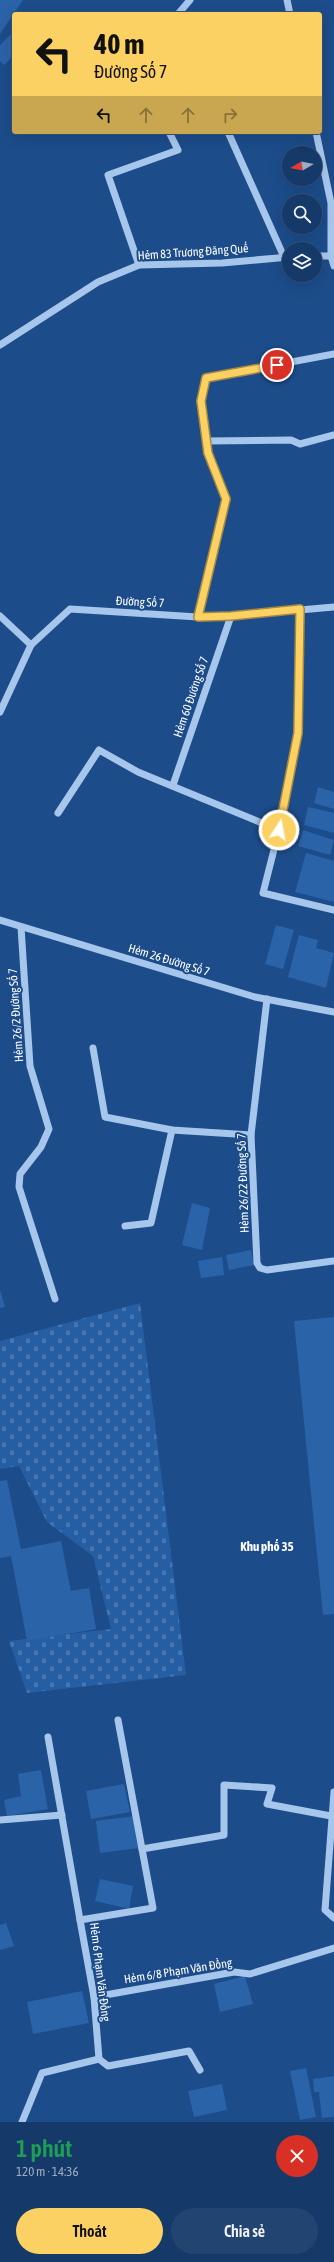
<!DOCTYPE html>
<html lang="vi">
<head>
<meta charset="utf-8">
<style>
  :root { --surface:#153968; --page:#224471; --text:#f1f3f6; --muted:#9dacc0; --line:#34537c; --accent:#fcd164 }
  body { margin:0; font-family:"Asap Condensed",sans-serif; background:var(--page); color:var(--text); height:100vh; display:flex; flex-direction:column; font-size:15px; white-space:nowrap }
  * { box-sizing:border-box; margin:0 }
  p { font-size:13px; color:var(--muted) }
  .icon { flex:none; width:22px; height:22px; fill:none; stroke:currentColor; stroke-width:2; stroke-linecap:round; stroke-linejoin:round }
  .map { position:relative; height:2122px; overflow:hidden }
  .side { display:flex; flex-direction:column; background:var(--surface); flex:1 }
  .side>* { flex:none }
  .banner { position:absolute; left:12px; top:12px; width:310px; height:122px; border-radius:4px; box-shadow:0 4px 16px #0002,0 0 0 1px var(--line); background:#fcd164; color:#111; overflow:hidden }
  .needle { width:26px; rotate:261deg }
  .tools { position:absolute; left:282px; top:146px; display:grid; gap:8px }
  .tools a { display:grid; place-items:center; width:40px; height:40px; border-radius:50%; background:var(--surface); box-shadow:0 4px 16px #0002,0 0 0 1px var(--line); font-size:20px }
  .pin { position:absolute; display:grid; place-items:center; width:34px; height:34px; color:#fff; margin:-17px; border:2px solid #fff; border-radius:50%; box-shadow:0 1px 4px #0007 }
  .me { position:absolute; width:44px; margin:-22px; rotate:11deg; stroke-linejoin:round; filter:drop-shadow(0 0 3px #0008) }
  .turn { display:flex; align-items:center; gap:14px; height:84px; padding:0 16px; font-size:18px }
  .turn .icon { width:52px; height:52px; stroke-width:2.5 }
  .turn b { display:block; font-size:28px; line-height:34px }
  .lanes { display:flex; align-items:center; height:38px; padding:0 16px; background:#0003; justify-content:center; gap:20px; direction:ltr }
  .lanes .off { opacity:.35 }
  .round { display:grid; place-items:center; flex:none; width:42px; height:42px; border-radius:21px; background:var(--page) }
  .overview { display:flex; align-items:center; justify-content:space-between; height:68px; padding:0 16px }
  h1 { font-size:24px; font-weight:600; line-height:30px; color:#1e9e55 }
  .cta { display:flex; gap:8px; margin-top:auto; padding:8px 16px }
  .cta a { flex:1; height:46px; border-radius:24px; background:var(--accent); color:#111; font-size:16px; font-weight:600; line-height:46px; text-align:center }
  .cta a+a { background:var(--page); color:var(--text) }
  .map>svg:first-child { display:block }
  .cemetery { fill:url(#cemetery-stones) }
  .building { fill:#2b63a8 }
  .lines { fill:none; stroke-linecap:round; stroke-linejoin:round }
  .minor { stroke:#a7c6ec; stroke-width:7 }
  .route-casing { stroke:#a48841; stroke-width:10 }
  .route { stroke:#fcd164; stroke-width:7 }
  .labels { text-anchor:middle; stroke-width:4; stroke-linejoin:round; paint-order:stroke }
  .street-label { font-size:12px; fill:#fff; stroke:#1c4c8a }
  .neighbourhood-label { font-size:13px; font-weight:bold; fill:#fff; stroke:#1c4c8a }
</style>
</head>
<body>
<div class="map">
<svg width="334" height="2122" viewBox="0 0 334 2122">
  <defs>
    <pattern id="cemetery-stones" width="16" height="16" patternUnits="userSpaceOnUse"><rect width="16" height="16" fill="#255ea3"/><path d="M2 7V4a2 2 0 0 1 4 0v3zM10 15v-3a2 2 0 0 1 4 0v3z" fill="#4676b1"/></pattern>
  </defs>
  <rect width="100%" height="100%" fill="#1c4c8a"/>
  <!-- cemetery -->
  <polygon class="cemetery" points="140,1303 186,1675 27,1693 9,1641 111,1629 93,1556 47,1522 19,1466 0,1469 0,1341"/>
  <!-- building -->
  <g class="building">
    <polygon points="0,0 23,0 0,34"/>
    <polygon points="14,31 14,55 4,65 0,61 0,45"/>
    <polygon points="318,787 334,792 334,809 314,803"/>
    <polygon points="308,807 334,813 334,833 304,825"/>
    <polygon points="303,830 334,840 330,855 298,846"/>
    <polygon points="306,853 334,861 334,902 295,892"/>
    <polygon points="276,925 294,930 283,969 265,964"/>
    <polygon points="299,935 318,940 316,948 334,953 326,988 288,977"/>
    <polygon points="192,1203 210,1208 202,1250 182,1245"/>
    <polygon points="251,1250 254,1265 229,1270 226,1255"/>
    <polygon points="222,1257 224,1275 201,1278 198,1261"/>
    <polygon points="0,1290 5,1307 0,1308"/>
    <polygon points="334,1317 334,1614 323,1615 294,1321"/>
    <polygon points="7,1480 21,1549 61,1541 71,1591 89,1588 96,1629 27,1641 11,1556 0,1558 0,1481"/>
    <polygon points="41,1770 48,1809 7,1816 4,1800 21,1796 18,1774"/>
    <polygon points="124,1784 130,1812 91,1819 86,1791"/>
    <polygon points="135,1816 139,1848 100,1853 96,1821"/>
    <polygon points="100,1879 133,1886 129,1909 95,1901"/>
    <polygon points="6,1923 14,1946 0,1950 0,1925"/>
    <polygon points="245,1976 253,2004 220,2012 214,1984"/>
    <polygon points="82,1991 89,2023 33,2034 27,2002"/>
    <polygon points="306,2068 316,2117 300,2120 290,2071"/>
    <polygon points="334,2076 334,2117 322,2118 319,2092 314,2092 313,2079"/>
    <polygon points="222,2084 227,2110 194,2117 188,2091"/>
  </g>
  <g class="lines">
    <!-- minor -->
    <g class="minor">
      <polyline points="287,0 290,14"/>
      <polyline points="178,14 190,0"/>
      <polyline points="228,132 284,257"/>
      <polyline points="315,256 331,256 331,203 316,132"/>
      <polyline points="331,256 334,266"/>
      <polyline points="139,265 108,175 178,150 169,132"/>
      <polyline points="0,345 98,282 139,265 222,263 289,257"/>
      <polyline points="206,441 291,440 300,444 334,435"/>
      <polyline points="300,609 298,733 279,830 263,893 334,910"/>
      <polyline points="0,616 31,645"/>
      <polyline points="198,617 226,499 208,453 201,401 206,378 334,354"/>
      <polyline points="0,712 31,645 70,609 198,617 231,616 334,607"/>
      <polyline points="173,785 231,616"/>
      <polyline points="58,813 99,750 138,772 279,830"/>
      <polyline points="0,920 255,997 334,1012"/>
      <polyline points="21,927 30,1066 49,1129 41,1147 20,1174 19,1187 55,1299"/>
      <polyline points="267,999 251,1135 257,1263 260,1268 267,1270 333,1261"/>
      <polyline points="93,1048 105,1117 172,1130 251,1135"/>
      <polyline points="125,1226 151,1223 172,1130"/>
      <polyline points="48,1737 80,1920"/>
      <polyline points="334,1792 325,1910 334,1918"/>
      <polyline points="0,1820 62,1815"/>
      <polyline points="142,1849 224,1835 224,1785 272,1788 267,1804 331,1816"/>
      <polyline points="94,1997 234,1972 250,1974 334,1948"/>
      <polyline points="99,2059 108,2066 189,2051 200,2070"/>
      <polyline points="22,2122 42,2073 99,2059 94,1997 80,1920 153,1908 118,1720"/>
    </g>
  </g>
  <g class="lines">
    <!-- route casing -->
    <g class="route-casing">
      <polyline id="route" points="277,365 206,378 201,401 208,453 226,499 198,617 231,616 300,609 298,733 279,830"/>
    </g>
    <!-- route -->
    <use href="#route" class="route"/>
  </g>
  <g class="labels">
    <!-- street labels -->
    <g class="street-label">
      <text transform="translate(193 252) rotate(-4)" y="4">Hẻm 83 Trương Đăng Quế</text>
      <text transform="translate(140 602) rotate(3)" y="4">Đường Số 7</text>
      <text transform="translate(191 697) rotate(-71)" y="4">Hẻm 60 Đường Số 7</text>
      <text transform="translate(169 960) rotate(17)" y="4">Hẻm 26 Đường Số 7</text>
      <text transform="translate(16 1015) rotate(-94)" y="4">Hẻm 26/2 Đường Số 7</text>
      <text transform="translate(243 1183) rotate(-92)" y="4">Hẻm 26/22 Đường Số 7</text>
      <text transform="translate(178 1971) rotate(-9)" y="4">Hẻm 6/8 Phạm Văn Đồng</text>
      <text transform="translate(100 1972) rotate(83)" y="4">Hẻm 6 Phạm Văn Đồng</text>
    </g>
    <!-- neighbourhood labels -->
    <g class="neighbourhood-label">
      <text x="267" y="1551">Khu phố 35</text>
    </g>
  </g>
</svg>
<div class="tools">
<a><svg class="needle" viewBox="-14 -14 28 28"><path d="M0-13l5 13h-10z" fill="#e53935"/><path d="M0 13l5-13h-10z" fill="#9dacc0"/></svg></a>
<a><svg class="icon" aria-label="search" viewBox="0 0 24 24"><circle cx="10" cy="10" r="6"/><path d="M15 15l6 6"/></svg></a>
<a><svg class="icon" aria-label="layers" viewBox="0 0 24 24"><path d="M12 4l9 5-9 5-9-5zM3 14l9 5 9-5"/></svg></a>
</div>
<div class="pin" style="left:277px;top:365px;background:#d93025"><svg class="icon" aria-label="arrive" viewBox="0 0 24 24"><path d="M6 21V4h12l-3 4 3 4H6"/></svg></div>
<svg class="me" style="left:279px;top:830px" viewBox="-20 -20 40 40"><circle r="17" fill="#fcd164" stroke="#fff" stroke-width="3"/><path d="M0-11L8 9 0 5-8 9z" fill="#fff"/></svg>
<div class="banner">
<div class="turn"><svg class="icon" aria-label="left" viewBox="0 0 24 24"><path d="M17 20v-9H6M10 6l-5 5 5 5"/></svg><div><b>40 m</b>Đường Số 7</div></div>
<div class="lanes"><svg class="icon" aria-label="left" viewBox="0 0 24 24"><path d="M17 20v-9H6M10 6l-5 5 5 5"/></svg><svg class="icon off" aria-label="ahead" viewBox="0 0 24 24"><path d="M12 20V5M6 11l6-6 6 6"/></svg><svg class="icon off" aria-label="ahead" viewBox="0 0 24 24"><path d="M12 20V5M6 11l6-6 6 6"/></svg><svg class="icon off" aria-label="right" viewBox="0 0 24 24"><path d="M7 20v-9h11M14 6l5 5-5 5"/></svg></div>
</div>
</div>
<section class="side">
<div class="overview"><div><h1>1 phút</h1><p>120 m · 14:36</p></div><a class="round" style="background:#d93025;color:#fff"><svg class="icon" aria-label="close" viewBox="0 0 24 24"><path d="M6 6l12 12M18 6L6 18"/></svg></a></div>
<div class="cta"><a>Thoát</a><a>Chia sẻ</a></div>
</section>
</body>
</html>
